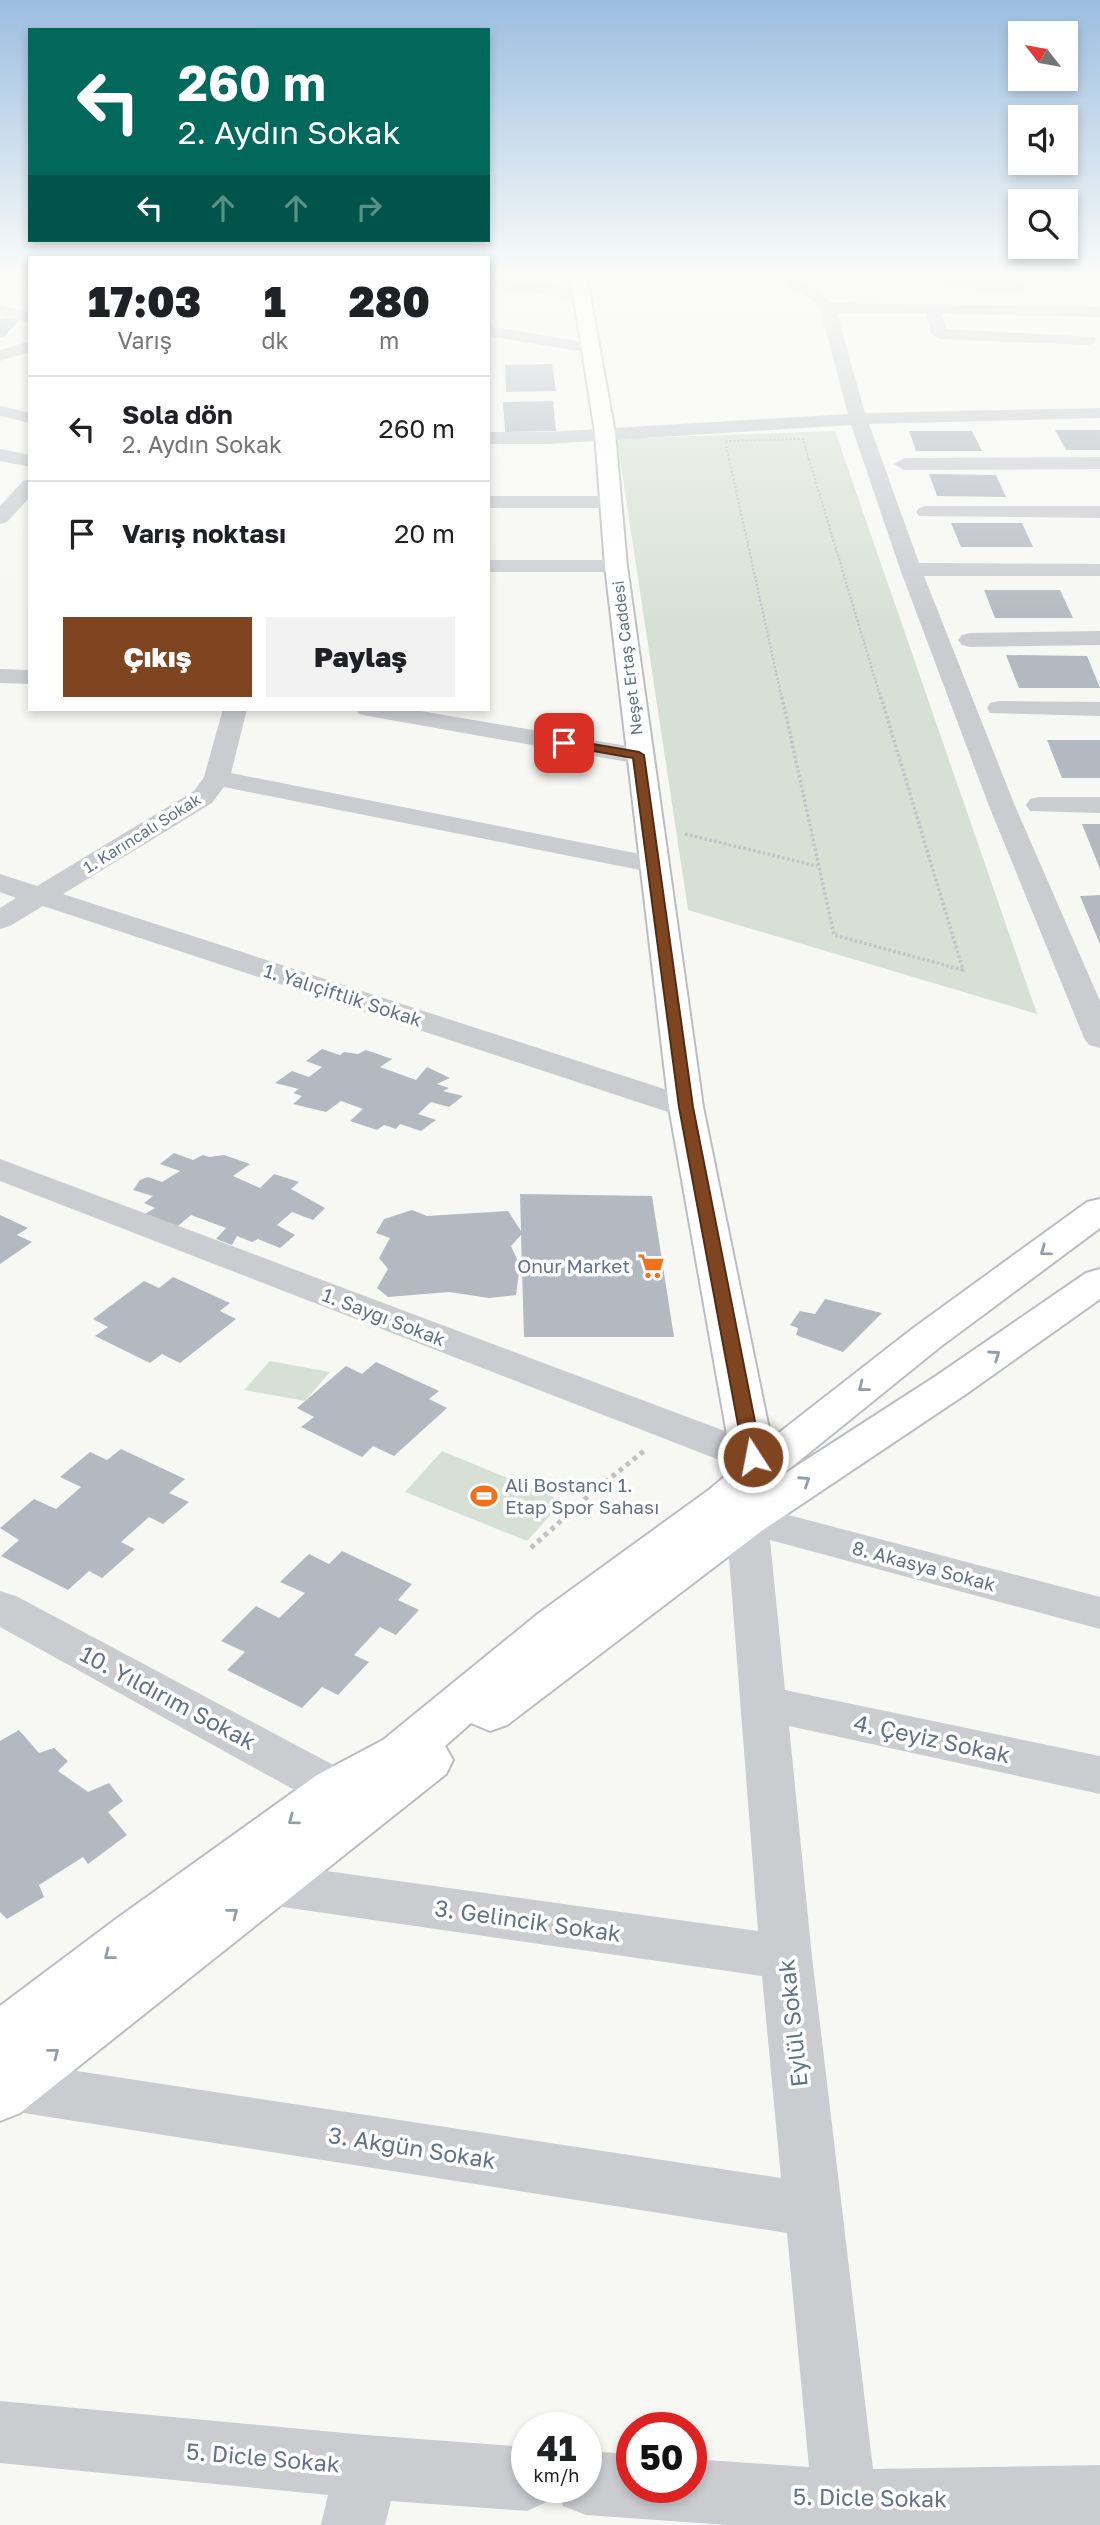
<!DOCTYPE html>
<html lang="tr">
<head>
<meta charset="utf-8">
<style>
  :root { --surface:#fff; --page:#f2f2f2; --text:#202124; --muted:#757577; --line:#e0e0e0; --accent:#7e4520 }
  body { margin:0; font-family:"Golos Text",sans-serif; background:var(--page); color:var(--text); height:100vh; display:flex; flex-direction:column; font-size:26px; white-space:nowrap }
  * { box-sizing:border-box; margin:0 }
  p { font-size:23px; color:var(--muted) }
  .icon { flex:none; width:38px; height:38px; fill:none; stroke:currentColor; stroke-width:2; stroke-linecap:round; stroke-linejoin:round }
  .map { position:relative; flex:1; overflow:hidden }
  .drawer { position:absolute; left:28px; top:256px; width:462px; height:455px; display:flex; flex-direction:column; background:var(--surface); border-radius:0px; box-shadow:0 4px 10px #0003 }
  .drawer>* { flex:none }
  .guide { position:absolute; left:28px; top:28px; width:462px; height:214px; border-radius:0px; box-shadow:0 4px 10px #0003; background:#00695c; color:#fff; overflow:hidden }
  .needle { width:46px; rotate:301deg }
  .fabs { position:absolute; left:1008px; top:21px; display:grid; gap:14px }
  .fabs a { display:grid; place-items:center; width:70px; height:70px; border-radius:0px; background:var(--surface); box-shadow:0 4px 10px #0003; font-size:35px }
  .speed { position:absolute; left:511px; top:2412px; display:flex; gap:14px; font-size:35px; font-weight:700; text-align:center }
  .speed>* { display:grid; place-content:center; width:91px; height:91px; border-radius:50%; background:var(--surface); box-shadow:0 4px 10px #0003; line-height:1 }
  .speed small { font-size:18px; font-weight:400 }
  .speed .limit { border:10px solid #d22; background:#fff; color:#111 }
  .pin { position:absolute; display:grid; place-items:center; width:60px; height:60px; color:#fff; margin:-30px; border-radius:14px; box-shadow:0 4px 10px #0006 }
  .me { position:absolute; width:77px; margin:-38px; rotate:349deg; stroke-linejoin:round; filter:drop-shadow(0 0 5px #0008) }
  .turn { display:flex; align-items:center; gap:24px; height:147px; padding:0 35px; font-size:32px }
  .turn .icon { width:91px; height:91px; stroke-width:2.5 }
  .turn b { display:block; font-size:49px; line-height:60px }
  .lanes { display:flex; align-items:center; height:66px; padding:0 35px; background:#0003; justify-content:center; gap:35px; direction:ltr }
  .lanes .off { opacity:.35 }
  .eta { display:flex; justify-content:space-evenly; align-items:center; height:119px; text-align:center }
  .eta b { font-size:42px; font-weight:800; line-height:49px }
  .action { display:flex; gap:14px; margin-top:auto; padding:14px 35px }
  .action a { flex:1; height:80px; border-radius:0px; background:var(--accent); color:#fff; font-size:28px; font-weight:800; line-height:80px; text-align:center }
  .action a+a { background:var(--page); color:var(--text) }
  ul { padding:0; list-style:none }
  li { display:flex; align-items:center; gap:21px; height:105px; padding:0 35px; border-top:2px solid var(--line) }
  li div { flex:1 }
  li b { display:block; font-size:26px }
  li em { font-style:normal }
  .map>svg:first-child { display:block }
  .green { fill:#d7e0d5 }
  .building { fill:#b4b9c1 }
  .lines { fill:none; stroke-linecap:round; stroke-linejoin:round }
  .major-casing { stroke:#babdc2; stroke-width:4 }
  .path-far3 { stroke:#c0c2c5; stroke-width:2; stroke-dasharray:2 2; stroke-linecap:butt }
  .path-far2 { stroke:#c0c2c5; stroke-width:2.5; stroke-dasharray:2 2; stroke-linecap:butt }
  .path-far1 { stroke:#c0c2c5; stroke-width:3.5; stroke-dasharray:2.5 2.5; stroke-linecap:butt }
  .path { stroke:#c0c2c5; stroke-width:5; stroke-dasharray:4.5 4.5; stroke-linecap:butt }
  .minor { fill:#caccd0; fill-rule:evenodd }
  .major { fill:#fff; fill-rule:evenodd }
  .oneway { stroke:#929cac }
  .route { fill:#7e4520; stroke:#522d15; stroke-width:2 }
  .labels { text-anchor:middle; stroke-width:7; stroke-linejoin:round; paint-order:stroke }
  .far-street-label { font-size:16px; fill:#647288; stroke:#fff }
  .street-label { font-size:19px; fill:#647288; stroke:#fff }
  .poi-label { font-size:19px; fill:#647288; stroke:#fff; text-anchor:end }
  .near-street-label { font-size:23px; fill:#647288; stroke:#fff }
</style>
</head>
<body>
<div class="map">
<svg width="1100" height="2525" viewBox="0 0 1100 2525">
  <rect width="100%" height="100%" fill="#f7f8f4"/>
  <!-- green -->
  <g class="green">
    <polygon points="835,431 1037,1014 688,910 617,439"/>
    <polygon points="270,1361 330,1372 305,1401 244,1390"/>
    <polygon points="442,1451 563,1501 527,1541 405,1492"/>
  </g>
  <!-- building -->
  <g class="building">
    <polygon points="0,318 22,318 3,338 0,338"/>
    <polygon points="552,364 556,391 506,392 505,365"/>
    <polygon points="553,401 556,431 505,432 503,402"/>
    <polygon points="1055,430 1100,430 1100,450 1066,450"/>
    <polygon points="909,431 972,431 982,451 916,451"/>
    <polygon points="929,474 996,475 1006,497 937,496"/>
    <polygon points="951,523 1022,523 1033,547 961,547"/>
    <polygon points="984,590 1060,590 1073,618 995,618"/>
    <polygon points="1006,655 1087,656 1100,688 1019,688"/>
    <polygon points="1047,740 1100,740 1100,778 1062,778"/>
    <polygon points="1082,824 1100,824 1100,869"/>
    <polygon points="1100,895 1100,944 1080,896"/>
    <polygon points="322,1049 340,1055 344,1052 358,1054 366,1050 392,1059 380,1067 416,1080 427,1067 450,1078 437,1084 449,1088 443,1091 463,1096 449,1107 431,1102 418,1114 436,1120 421,1131 400,1124 396,1129 384,1125 377,1130 350,1121 363,1109 341,1101 326,1112 293,1104 302,1096 293,1093 299,1089 275,1083 292,1071 309,1077 322,1067 306,1061"/>
    <polygon points="174,1153 193,1160 203,1155 209,1157 224,1155 250,1164 233,1176 260,1188 274,1174 299,1182 291,1189 325,1208 313,1220 292,1212 277,1225 295,1235 280,1248 258,1239 252,1242 237,1236 232,1245 216,1239 226,1228 191,1215 178,1226 145,1214 155,1208 144,1203 153,1196 133,1190 140,1180 148,1177 162,1182 180,1171 160,1164"/>
    <polygon points="520,1194 652,1196 674,1337 524,1337 521,1235 511,1246 520,1266 516,1295 489,1298 449,1292 388,1297 377,1288 388,1269 379,1258 390,1238 376,1233 384,1219 412,1210 427,1216 508,1211 521,1231"/>
    <polygon points="0,1215 28,1228 17,1235 32,1242 0,1264"/>
    <polygon points="173,1277 230,1303 220,1311 236,1319 180,1363 162,1354 150,1363 95,1336 108,1327 93,1319 144,1281 159,1288"/>
    <polygon points="825,1299 882,1313 843,1352 796,1335 798,1328 790,1325 800,1311 815,1314"/>
    <polygon points="376,1362 439,1391 429,1399 447,1408 394,1456 373,1446 362,1457 301,1427 314,1417 297,1408 346,1366 362,1374"/>
    <polygon points="121,1449 185,1479 169,1493 189,1502 163,1524 149,1517 121,1542 135,1549 102,1578 89,1571 68,1590 1,1556 19,1540 0,1528 34,1499 56,1509 81,1487 60,1477 90,1452 107,1460"/>
    <polygon points="342,1551 412,1584 398,1600 419,1610 396,1635 380,1627 354,1655 369,1662 338,1695 322,1687 302,1708 227,1670 245,1652 221,1641 256,1606 279,1618 305,1593 280,1582 309,1554 329,1564"/>
    <polygon points="19,1730 39,1753 54,1748 68,1761 58,1771 88,1792 109,1783 123,1801 108,1812 127,1835 88,1864 83,1857 39,1885 44,1897 7,1919 0,1912 0,1741"/>
  </g>
  <g class="lines">
    <!-- major casing -->
    <g class="major-casing">
      <polygon id="major" points="570,273 586,273 615,433 627,566 703,1107 771,1439 912,1329 1087,1202 1100,1199 1100,1228 940,1347 778,1478 936,1376 1086,1273 1100,1269 1100,1299 966,1394 763,1530 507,1725 490,1731 471,1723 445,1746 453,1760 446,1774 20,2113 0,2121 0,2006 116,1919 317,1775 383,1740 539,1613 710,1489 737,1466 731,1457 669,1107 605,566 595,433"/>
    </g>
    <!-- path-far3 -->
    <polyline class="path-far3" points="729,460 725,441 803,439 809,460"/>
    <!-- path-far2 -->
    <g class="path-far2">
      <polyline points="729,459 782,699"/>
      <polyline points="809,459 881,699"/>
    </g>
    <!-- path-far1 -->
    <g class="path-far1">
      <polyline points="782,697 834,935 963,970 881,697"/>
      <polyline points="685,834 817,866"/>
    </g>
    <!-- path -->
    <polyline class="path" points="531,1548 587,1497 645,1450"/>
    <!-- minor -->
    <g class="minor">
      <polygon points="785,273 799,273 800,281 821,292 832,303 1100,307 1100,317 942,314 946,329 1094,337 1096,340 1094,343 1088,345 939,339 931,334 926,314 837,313 865,413 1100,408 1100,418 869,424 919,563 1100,564 1100,576 924,576 1015,806 1100,1001 1100,1048 1089,1045 1084,1038 989,806 900,569 851,425 547,444 488,444 488,432 547,432 848,414 820,309 811,298 787,286"/>
      <polygon points="896,273 960,273 958,279 1020,281 1028,286 1020,291 948,288 940,283 942,279 903,277"/>
      <polygon points="488,278 580,289 588,294 580,299 488,287"/>
      <polygon points="0,306 30,312 30,322 0,316"/>
      <polygon points="488,326 589,343 597,348 589,353 488,336"/>
      <polygon points="30,341 30,352 0,361 0,350"/>
      <polygon points="0,406 30,413 30,423 0,416"/>
      <polygon points="0,449 30,455 30,467 0,461"/>
      <polygon points="1100,457 1100,469 904,470 894,464 904,458"/>
      <polygon points="30,479 30,497 7,522 0,524 0,506 23,481"/>
      <polygon points="488,496 612,496 619,498 622,502 619,506 612,508 488,508"/>
      <polygon points="926,506 1100,506 1100,518 919,516 916,512 919,508"/>
      <polygon points="488,560 616,560 624,561 627,566 624,571 616,572 488,572"/>
      <polygon points="1100,631 1100,645 970,647 962,645 958,640 962,635 970,633"/>
      <polygon points="0,669 30,670 30,684 0,683"/>
      <polygon points="999,701 1100,702 1100,716 990,713 987,708 990,703"/>
      <polygon points="223,709 247,709 231,773 655,857 665,859 669,865 665,871 655,873 224,787 212,803 63,894 698,1100 703,1107 698,1114 686,1117 674,1114 43,906 10,926 0,929 0,908 16,898 0,892 0,874 37,886 194,791 204,777"/>
      <polygon points="356,709 409,709 639,748 648,751 652,756 648,761 639,764 368,716 359,714"/>
      <polygon points="1039,797 1100,797 1100,813 1030,811 1026,805 1030,799"/>
      <polygon points="0,1159 783,1453 789,1463 783,1473 768,1477 753,1473 0,1181"/>
      <polygon points="747,1504 1100,1597 1100,1629 770,1540 785,1690 1100,1756 1100,1794 789,1726 812,1957 873,2469 1100,2465 1100,2525 728,2525 586,2515 563,2506 556,2487 586,2487 586,2451 632,2454 632,2487 691,2487 691,2459 809,2467 787,2233 11,2111 0,2107 0,2065 11,2061 781,2178 762,1976 269,1905 251,1899 244,1884 251,1869 269,1863 758,1931 726,1519 732,1509"/>
      <polygon points="0,1591 16,1596 352,1775 359,1789 352,1803 335,1808 318,1803 0,1627"/>
      <polygon points="0,2401 366,2435 527,2447 527,2487 556,2487 549,2501 527,2511 391,2501 385,2525 321,2525 328,2495 0,2463"/>
    </g>
    <!-- major -->
    <use href="#major" class="major"/>
  </g>
  <!-- one-way arrows -->
  <defs><path id="oneway-chevron" d="M-2-3.5L2.5 0L-2 3.5" fill="none" stroke-width="1.6" stroke-linecap="round" stroke-linejoin="round" transform="scale(1.75)"/></defs>
  <g class="oneway">
    <use href="#oneway-chevron" transform="translate(1045 1251) rotate(144)"/>
    <use href="#oneway-chevron" transform="translate(995 1355) rotate(-35)"/>
    <use href="#oneway-chevron" transform="translate(863 1387) rotate(142)"/>
    <use href="#oneway-chevron" transform="translate(805 1481) rotate(-33)"/>
    <use href="#oneway-chevron" transform="translate(293 1820) rotate(144)"/>
    <use href="#oneway-chevron" transform="translate(233 1913) rotate(-38)"/>
    <use href="#oneway-chevron" transform="translate(109 1955) rotate(142)"/>
    <use href="#oneway-chevron" transform="translate(54 2053) rotate(-38)"/>
  </g>
  <!-- sky -->
  <linearGradient id="sky" x2="0" y2="1"><stop stop-color="#9bbee0"/><stop offset="0.44" stop-color="#fbfcfa"/><stop offset="1" stop-color="#fbfcfa" stop-opacity="0"/></linearGradient>
  <rect width="1100" height="626" fill="url(#sky)"/>
  <!-- route -->
  <polygon class="route" points="564,739 639,752 644,755 693,1107 762,1457 753,1463 744,1457 679,1107 633,758 560,745 558,743"/>
  <!-- icons -->
  <defs>
    <g id="supermarket-bare" transform="scale(2.1)"><path d="M-6-5.5h2.5l.6 2H6L4.5 2H-2.5L-4.4-4H-6ZM-1.5 3.2a1.3 1.3 0 1 0 .1 0ZM3 3.2a1.3 1.3 0 1 0 .1 0Z" fill="#f1711a" stroke="#fff" stroke-width="2.5" paint-order="stroke"/></g>
    <g id="stadium-bare" transform="scale(2.1)"><path d="M0-5a6.5 5 0 1 0 0 10a6.5 5 0 1 0 0-10ZM-3.5-1.8h7v3.6h-7Z" fill="#f1711a" stroke="#fff" stroke-width="2.5" paint-order="stroke"/></g>
  </defs>
  <g fill-rule="evenodd">
    <use href="#supermarket-bare" x="651" y="1266"/>
    <use href="#stadium-bare" x="484" y="1496"/>
  </g>
  <g class="labels">
    <!-- far-street labels -->
    <g class="far-street-label">
      <text transform="translate(627 658) rotate(-97)" y="6">Neşet Ertaş Caddesi</text>
      <text transform="translate(142 833) rotate(-32)" y="6">1. Karıncalı Sokak</text>
    </g>
    <!-- street labels -->
    <g class="street-label">
      <text transform="translate(343 995) rotate(18)" y="7">1. Yalıçiftlik Sokak</text>
      <text transform="translate(384 1317) rotate(21)" y="7">1. Saygı Sokak</text>
      <text transform="translate(924 1566) rotate(15)" y="7">8. Akasya Sokak</text>
    </g>
    <!-- poi labels -->
    <g class="poi-label">
      <text x="630" y="1273">Onur Market</text>
      <text x="505" y="1492" text-anchor="start">Ali Bostancı 1.<tspan x="505" dy="22">Etap Spor Sahası</tspan></text>
    </g>
    <!-- near-street labels -->
    <g class="near-street-label">
      <text transform="translate(168 1698) rotate(28)" y="8">10. Yıldırım Sokak</text>
      <text transform="translate(932 1739) rotate(12)" y="8">4. Çeyiz Sokak</text>
      <text transform="translate(528 1921) rotate(8)" y="8">3. Gelincik Sokak</text>
      <text transform="translate(793 2023) rotate(-96)" y="8">Eylül Sokak</text>
      <text transform="translate(412 2148) rotate(9)" y="8">3. Akgün Sokak</text>
      <text transform="translate(263 2458) rotate(5)" y="8">5. Dicle Sokak</text>
      <text transform="translate(870 2498) rotate(1)" y="8">5. Dicle Sokak</text>
    </g>
  </g>
</svg>
<div class="fabs">
<a><svg class="needle" viewBox="-14 -14 28 28"><path d="M0-13l5 13h-10z" fill="#e53935"/><path d="M0 13l5-13h-10z" fill="#757577"/></svg></a>
<a><svg class="icon" aria-label="sound" viewBox="0 0 24 24"><path d="M4 9h4l5-4v14l-5-4H4zM17 9q2 3 0 6"/></svg></a>
<a><svg class="icon" aria-label="search" viewBox="0 0 24 24"><circle cx="10" cy="10" r="6"/><path d="M15 15l6 6"/></svg></a>
</div>
<div class="speed"><div>41<small>km/h</small></div><div class="limit">50</div></div>
<div class="pin" style="left:564px;top:743px;background:#d93025"><svg class="icon" aria-label="arrive" viewBox="0 0 24 24"><path d="M6 21V4h12l-3 4 3 4H6"/></svg></div>
<svg class="me" style="left:753px;top:1457px" viewBox="-20 -20 40 40"><circle r="17" fill="#7e4520" stroke="#fff" stroke-width="3"/><path d="M0-11L8 9 0 5-8 9z" fill="#fff"/></svg>
<div class="guide">
<div class="turn"><svg class="icon" aria-label="left" viewBox="0 0 24 24"><path d="M17 20v-9H6M10 6l-5 5 5 5"/></svg><div><b>260 m</b>2. Aydın Sokak</div></div>
<div class="lanes"><svg class="icon" aria-label="left" viewBox="0 0 24 24"><path d="M17 20v-9H6M10 6l-5 5 5 5"/></svg><svg class="icon off" aria-label="ahead" viewBox="0 0 24 24"><path d="M12 20V5M6 11l6-6 6 6"/></svg><svg class="icon off" aria-label="ahead" viewBox="0 0 24 24"><path d="M12 20V5M6 11l6-6 6 6"/></svg><svg class="icon off" aria-label="right" viewBox="0 0 24 24"><path d="M7 20v-9h11M14 6l5 5-5 5"/></svg></div>
</div>
<section class="drawer">
<div class="eta">
<div><b>17:03</b><p>Varış</p></div>
<div><b>1</b><p>dk</p></div>
<div><b>280</b><p>m</p></div>
</div>
<ul>
<li><svg class="icon" aria-label="left" viewBox="0 0 24 24"><path d="M17 20v-9H6M10 6l-5 5 5 5"/></svg><div><b>Sola dön</b><p>2. Aydın Sokak</p></div><em>260 m</em></li>
<li><svg class="icon" aria-label="arrive" viewBox="0 0 24 24"><path d="M6 21V4h12l-3 4 3 4H6"/></svg><div><b>Varış noktası</b></div><em>20 m</em></li>
</ul>
<div class="action"><a>Çıkış</a><a>Paylaş</a></div>
</section>
</div>
</body>
</html>
